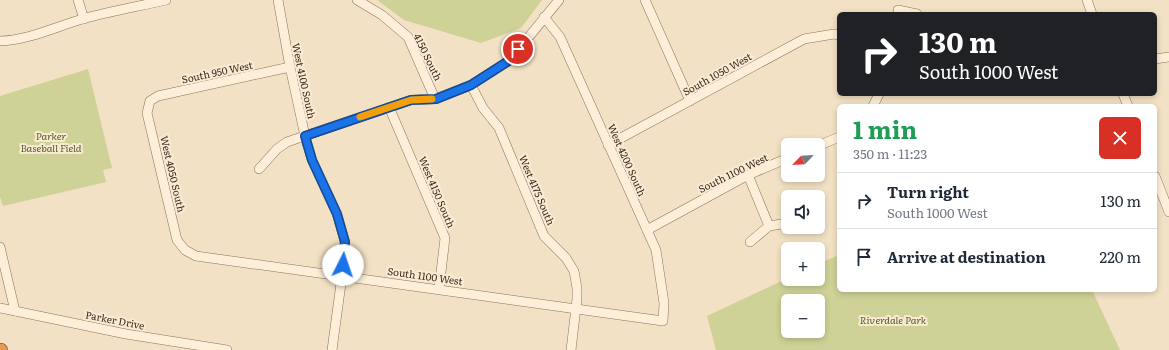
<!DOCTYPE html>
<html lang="en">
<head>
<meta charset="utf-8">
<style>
  :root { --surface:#fff; --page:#f6f6f7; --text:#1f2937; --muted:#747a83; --line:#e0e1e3 }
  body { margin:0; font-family:Literata,serif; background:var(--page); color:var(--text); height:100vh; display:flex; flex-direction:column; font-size:15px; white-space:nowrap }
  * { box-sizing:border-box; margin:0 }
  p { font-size:13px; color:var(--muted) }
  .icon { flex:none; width:22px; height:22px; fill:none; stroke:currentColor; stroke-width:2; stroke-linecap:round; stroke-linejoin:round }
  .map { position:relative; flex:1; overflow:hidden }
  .sheet { position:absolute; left:837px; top:104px; width:320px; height:188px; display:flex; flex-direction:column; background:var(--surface); border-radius:6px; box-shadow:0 2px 6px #0003 }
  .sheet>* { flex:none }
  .guide { position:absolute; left:837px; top:12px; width:320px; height:84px; border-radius:6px; box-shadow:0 2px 6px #0003; background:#202124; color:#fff; overflow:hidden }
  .needle { width:26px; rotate:245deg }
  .controls { position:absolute; left:781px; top:138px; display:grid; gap:8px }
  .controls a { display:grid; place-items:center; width:44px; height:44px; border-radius:6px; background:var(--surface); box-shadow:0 2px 6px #0003; font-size:20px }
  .pin { position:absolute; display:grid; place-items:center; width:34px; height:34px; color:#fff; margin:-17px; border:2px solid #fff; border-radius:50%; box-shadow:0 1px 4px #0007 }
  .me { position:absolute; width:44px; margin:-22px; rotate:4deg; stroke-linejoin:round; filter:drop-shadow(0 0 3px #0008) }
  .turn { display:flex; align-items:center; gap:14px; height:84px; padding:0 16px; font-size:18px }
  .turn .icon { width:52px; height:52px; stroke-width:2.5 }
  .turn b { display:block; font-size:28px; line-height:34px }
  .round { display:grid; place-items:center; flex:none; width:42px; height:42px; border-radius:6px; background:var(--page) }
  .head { display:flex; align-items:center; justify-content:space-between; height:68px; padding:0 16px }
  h1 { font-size:24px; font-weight:700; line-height:30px; color:#1e9e55 }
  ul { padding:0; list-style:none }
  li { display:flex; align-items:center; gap:12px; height:56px; padding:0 16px; border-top:1px solid var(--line) }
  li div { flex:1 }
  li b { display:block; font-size:15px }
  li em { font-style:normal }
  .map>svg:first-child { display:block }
  .green { fill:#cfd296; fill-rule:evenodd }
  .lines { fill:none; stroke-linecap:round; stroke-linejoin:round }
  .minor-casing { stroke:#8f7158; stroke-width:10 }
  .highway-casing { stroke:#5c3f2d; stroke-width:14 }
  .minor { stroke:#fceed8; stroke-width:9 }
  .highway { stroke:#e9984d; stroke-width:13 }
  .route-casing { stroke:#114b97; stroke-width:10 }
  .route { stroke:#1a73e8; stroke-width:7 }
  .slow { stroke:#f59e0b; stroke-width:7 }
  .labels { text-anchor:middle; stroke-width:4; stroke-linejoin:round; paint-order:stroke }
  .street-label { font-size:10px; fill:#3e2a1d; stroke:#f9ebd4 }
  .park-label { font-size:10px; font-style:italic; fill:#525c22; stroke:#f9ebd4 }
</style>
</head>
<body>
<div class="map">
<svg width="1169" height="350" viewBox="0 0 1169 350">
  <rect width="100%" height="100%" fill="#f2e1c4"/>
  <!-- green -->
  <g class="green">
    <polygon points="377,0 542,0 521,28 481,43 404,20"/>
    <polygon points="88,69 112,168 103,170 106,182 3,206 0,197 0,96"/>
    <path d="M839,255v35h253l28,60h-404l-9,-34 81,-38 30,1v-15zM788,301h30v30h-30z"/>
  </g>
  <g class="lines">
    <!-- minor casing -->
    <g class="minor-casing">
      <g id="minor">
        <polyline points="78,0 84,19"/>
        <polyline points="278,0 290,67 305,136 312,160 337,214 345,242 342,276 332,350"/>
        <polyline points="357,0 382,15 408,37 435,99"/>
        <polyline points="645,0 690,101"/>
        <polyline points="1087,0 1092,14"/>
        <polyline points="898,10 917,14"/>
        <path d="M0,41c30,-1 57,-15 86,-23 26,-7 54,-12 80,-18"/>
        <polyline points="1155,59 1169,57"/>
        <polyline points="290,67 158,96 150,101 147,113 177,240 185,250 196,256 663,321 664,303 656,250 560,37 544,17"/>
        <polyline points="471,85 483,108 499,128 544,236 566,258 574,271 577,288 577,299 571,350"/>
        <polyline points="1123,94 1128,106"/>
        <polyline points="873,106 879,94"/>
        <polyline points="389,107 445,238 439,289"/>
        <polyline points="608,145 804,39 834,34 839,35"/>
        <polyline points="818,146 839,137"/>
        <polyline points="259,169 277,149 287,142 411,100 435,99 471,85 510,60 559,0"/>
        <polyline points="748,175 769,226"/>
        <polyline points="1155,176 1169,212"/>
        <polyline points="647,230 748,175 788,158"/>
        <polyline points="750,242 769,226 788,223"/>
        <polyline points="0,247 15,311"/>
        <polyline points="0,308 126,334 227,350"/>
      </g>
    </g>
    <!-- highway casing -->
    <g class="highway-casing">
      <polyline id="highway" points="0,350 1,350"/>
    </g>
    <!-- minor -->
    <use href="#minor" class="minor"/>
    <!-- highway -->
    <use href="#highway" class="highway"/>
  </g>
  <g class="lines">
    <!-- route casing -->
    <g class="route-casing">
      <polyline id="route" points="343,265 345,242 337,214 312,160 305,136 411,100 436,99 471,85 510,60 518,49"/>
    </g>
    <!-- route -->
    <use href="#route" class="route"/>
    <!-- slow -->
    <polyline class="slow" points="360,117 411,100 432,99"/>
  </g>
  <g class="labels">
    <!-- street labels -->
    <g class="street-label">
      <text transform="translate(428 57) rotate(64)" y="4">4150 South</text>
      <text transform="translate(217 72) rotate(-12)" y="4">South 950 West</text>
      <text transform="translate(717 74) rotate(-29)" y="4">South 1050 West</text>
      <text transform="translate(304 81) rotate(78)" y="4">West 4100 South</text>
      <text transform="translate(627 160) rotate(66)" y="4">West 4200 South</text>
      <text transform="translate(733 173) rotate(-26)" y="4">South 1100 West</text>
      <text transform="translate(173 174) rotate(77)" y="4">West 4050 South</text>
      <text transform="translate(537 190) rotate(67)" y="4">West 4175 South</text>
      <text transform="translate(437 192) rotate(67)" y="4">West 4150 South</text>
      <text transform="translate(425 276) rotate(8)" y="4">South 1100 West</text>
      <text transform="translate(115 320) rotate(11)" y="4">Parker Drive</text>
    </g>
    <!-- park labels -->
    <g class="park-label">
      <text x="51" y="140">Parker<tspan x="51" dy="12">Baseball Field</tspan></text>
      <text x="893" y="324">Riverdale Park</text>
    </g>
  </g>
</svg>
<div class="controls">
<a><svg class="needle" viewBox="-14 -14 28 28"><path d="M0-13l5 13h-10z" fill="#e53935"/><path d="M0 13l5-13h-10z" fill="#747a83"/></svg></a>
<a><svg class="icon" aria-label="sound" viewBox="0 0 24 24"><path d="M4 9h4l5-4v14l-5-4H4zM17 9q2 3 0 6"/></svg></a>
<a>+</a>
<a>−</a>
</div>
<div class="pin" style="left:518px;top:49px;background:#d93025"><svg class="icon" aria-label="arrive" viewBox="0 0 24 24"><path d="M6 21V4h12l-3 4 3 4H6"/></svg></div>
<svg class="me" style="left:343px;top:265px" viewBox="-20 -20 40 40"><circle r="19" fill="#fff"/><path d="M0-13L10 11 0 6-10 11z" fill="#1a73e8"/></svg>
<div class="guide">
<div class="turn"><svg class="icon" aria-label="right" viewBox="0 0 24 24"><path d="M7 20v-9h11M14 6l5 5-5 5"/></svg><div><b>130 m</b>South 1000 West</div></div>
</div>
<section class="sheet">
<div class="head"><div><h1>1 min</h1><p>350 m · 11:23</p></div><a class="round" style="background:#d93025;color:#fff"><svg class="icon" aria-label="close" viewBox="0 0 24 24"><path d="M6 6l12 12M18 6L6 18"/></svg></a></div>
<ul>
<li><svg class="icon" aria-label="right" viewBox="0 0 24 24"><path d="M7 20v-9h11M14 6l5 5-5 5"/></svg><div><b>Turn right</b><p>South 1000 West</p></div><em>130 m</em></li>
<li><svg class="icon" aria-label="arrive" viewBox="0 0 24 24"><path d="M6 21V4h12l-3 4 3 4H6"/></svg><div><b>Arrive at destination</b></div><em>220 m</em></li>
</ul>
</section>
</div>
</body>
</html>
